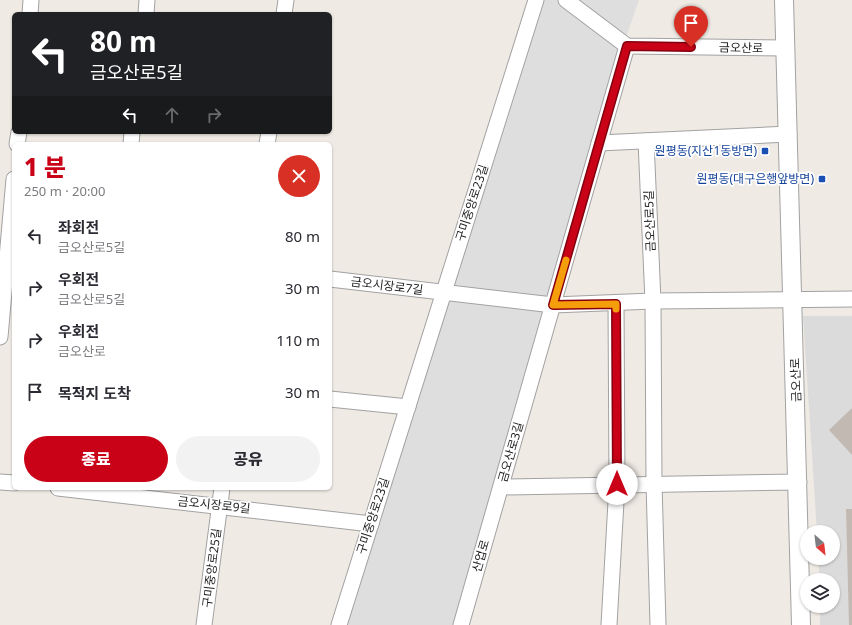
<!DOCTYPE html>
<html lang="ko">
<head>
<meta charset="utf-8">
<style>
  :root { --surface:#fff; --page:#f2f2f3; --text:#2b2b33; --muted:#7c7c81; --accent:#c90217 }
  body { margin:0; font-family:"Noto Sans","Noto Sans KR",sans-serif; background:var(--page); color:var(--text); height:100vh; display:flex; flex-direction:column; font-size:15px; white-space:nowrap }
  * { box-sizing:border-box; margin:0 }
  p { font-size:13px; color:var(--muted) }
  .icon { flex:none; width:22px; height:22px; fill:none; stroke:currentColor; stroke-width:2; stroke-linecap:round; stroke-linejoin:round }
  .map { position:relative; flex:1; overflow:hidden }
  .drawer { position:absolute; left:12px; top:142px; width:320px; height:348px; display:flex; flex-direction:column; background:var(--surface); border-radius:6px; box-shadow:0 1px 3px #0004 }
  .drawer>* { flex:none }
  .guide { position:absolute; left:12px; top:12px; width:320px; height:122px; border-radius:6px; box-shadow:0 1px 3px #0004; background:#202124; color:#fff; overflow:hidden }
  .needle { width:26px; rotate:152deg }
  .tools { position:absolute; left:800px; top:525px; display:grid; gap:8px }
  .tools a { display:grid; place-items:center; width:40px; height:40px; border-radius:50%; background:var(--surface); box-shadow:0 1px 3px #0004; font-size:20px }
  .pin { position:absolute; display:grid; place-items:center; width:34px; height:34px; color:#fff; margin:-41px -17px; border-radius:50% 50% 50% 0; rotate:-45deg; box-shadow:0 0 4px #0007 }
  .pin .icon { rotate:45deg }
  .me { position:absolute; width:44px; margin:-22px; rotate:0deg; stroke-linejoin:round; filter:drop-shadow(0 0 3px #0008) }
  .turn { display:flex; align-items:center; gap:14px; height:84px; padding:0 12px; font-size:18px }
  .turn .icon { width:52px; height:52px; stroke-width:2.5 }
  .turn b { display:block; font-size:28px; line-height:34px }
  .lanes { display:flex; align-items:center; height:38px; padding:0 12px; background:#0003; justify-content:center; gap:20px; direction:ltr }
  .lanes .off { opacity:.35 }
  .round { display:grid; place-items:center; flex:none; width:42px; height:42px; border-radius:21px; background:var(--page) }
  .overview { display:flex; align-items:center; justify-content:space-between; height:68px; padding:0 12px }
  h1 { font-size:24px; font-weight:800; line-height:30px; color:var(--accent) }
  .action { display:flex; gap:8px; margin-top:auto; padding:8px 12px }
  .action a { flex:1; height:46px; border-radius:24px; background:var(--accent); color:#fff; font-size:16px; font-weight:800; line-height:46px; text-align:center }
  .action a+a { background:var(--page); color:var(--text) }
  ul { padding:0; list-style:none }
  li { display:flex; align-items:center; gap:12px; height:52px; padding:0 12px }
  li div { flex:1 }
  li b { display:block; font-size:15px }
  li em { font-style:normal }
  .map>svg:first-child { display:block }
  .residential { fill:#dcdbdb }
  .parking { fill:#dedede }
  .building { fill:#c3b9b3 }
  .lines { fill:none; stroke-linecap:round; stroke-linejoin:round }
  .minor-casing { stroke:#a2a2a2; stroke-width:17 }
  .tertiary-casing { stroke:#a2a2a2; stroke-width:20 }
  .minor { stroke:#fff; stroke-width:15 }
  .tertiary { stroke:#fff; stroke-width:18 }
  .route-casing { stroke:#83010f; stroke-width:10 }
  .route { stroke:#c90217; stroke-width:7 }
  .slow { stroke:#f59e0b; stroke-width:7 }
  .transit-dot { fill:#1a4fb4; stroke:#fff; stroke-width:1.5 }
  .labels { text-anchor:middle; stroke-width:3.5; stroke-linejoin:round; paint-order:stroke }
  .street-label { font-size:12px; fill:#1e1e1e; stroke:#fff }
  .transit-label { font-size:12px; fill:#164399; stroke:#fff; text-anchor:end }
</style>
</head>
<body>
<div class="map">
<svg width="852" height="625" viewBox="0 0 852 625">
  <rect width="100%" height="100%" fill="#efeae4"/>
  <!-- residential -->
  <polygon class="residential" points="803,316 852,316 852,625 820,625 820,606 833,606 833,580 819,580 819,558 833,558 833,532 817,532"/>
  <!-- parking -->
  <g class="parking">
    <polygon points="536,0 566,0 627,46 599,143 545,303 493,485 458,625 339,625"/>
    <polygon points="574,0 639,0 626,37"/>
  </g>
  <!-- building -->
  <g class="building">
    <polygon points="852,408 852,455 829,430"/>
    <polygon points="846,509 852,509 852,625 849,625"/>
  </g>
  <g class="lines">
    <!-- minor casing -->
    <g class="minor-casing">
      <g id="minor">
        <polyline points="566,0 627,46 786,48"/>
        <polyline points="30,14 31,0"/>
        <polyline points="146,14 147,0"/>
        <polyline points="284,14 286,0"/>
        <polyline points="646,141 653,301 654,484 658,625"/>
        <polyline points="599,143 789,134"/>
        <polyline points="17,144 19,132"/>
        <polyline points="131,144 132,132"/>
        <polyline points="267,144 269,132"/>
        <polyline points="330,279 553,305 653,301 852,299"/>
        <polyline points="0,337 14,179"/>
        <polyline points="330,399 408,407"/>
        <polyline points="0,482 14,483"/>
        <polyline points="501,487 799,482"/>
        <polyline points="58,488 371,524"/>
        <polyline points="204,625 222,488"/>
        <polyline points="339,625 536,0"/>
        <polyline points="461,625 627,46"/>
        <polyline points="609,625 617,484 616,303"/>
      </g>
    </g>
    <!-- tertiary casing -->
    <g class="tertiary-casing">
      <polyline id="tertiary" points="784,0 801,625"/>
    </g>
    <!-- minor -->
    <use href="#minor" class="minor"/>
    <!-- tertiary -->
    <use href="#tertiary" class="tertiary"/>
  </g>
  <g class="lines">
    <!-- route casing -->
    <g class="route-casing">
      <polyline id="route" points="617,484 616,304 553,305 627,46 691,47"/>
    </g>
    <!-- route -->
    <use href="#route" class="route"/>
    <!-- slow -->
    <polyline class="slow" points="566,260 553,305 616,304 616,309"/>
  </g>
  <!-- markers -->
  <g class="transit-dot">
    <rect x="761" y="147" width="8" height="8" rx="2"/>
    <rect x="818" y="175" width="8" height="8" rx="2"/>
  </g>
  <g class="labels">
    <!-- street labels -->
    <g class="street-label">
      <text transform="translate(741 48) rotate(1)" y="4">금오산로</text>
      <text transform="translate(472 203) rotate(-72)" y="4">구미중앙로23길</text>
      <text transform="translate(650 221) rotate(-92)" y="4">금오산로5길</text>
      <text transform="translate(387 286) rotate(7)" y="4">금오시장로7길</text>
      <text transform="translate(796 380) rotate(-92)" y="4">금오산로</text>
      <text transform="translate(511 452) rotate(-74)" y="4">금오산로3길</text>
      <text transform="translate(214 505) rotate(6)" y="4">금오시장로9길</text>
      <text transform="translate(373 516) rotate(-72)" y="4">구미중앙로23길</text>
      <text transform="translate(481 556) rotate(-74)" y="4">산업로</text>
      <text transform="translate(212 568) rotate(-83)" y="4">구미중앙로25길</text>
    </g>
    <!-- transit labels -->
    <g class="transit-label">
      <text x="757" y="155">원평동(지산1동방면)</text>
      <text x="814" y="183">원평동(대구은행앞방면)</text>
    </g>
  </g>
</svg>
<div class="tools">
<a><svg class="needle" viewBox="-14 -14 28 28"><path d="M0-13l5 13h-10z" fill="#e53935"/><path d="M0 13l5-13h-10z" fill="#7c7c81"/></svg></a>
<a><svg class="icon" aria-label="layers" viewBox="0 0 24 24"><path d="M12 4l9 5-9 5-9-5zM3 14l9 5 9-5"/></svg></a>
</div>
<div class="pin" style="left:691px;top:47px;background:#d93025"><svg class="icon" aria-label="arrive" viewBox="0 0 24 24"><path d="M6 21V4h12l-3 4 3 4H6"/></svg></div>
<svg class="me" style="left:617px;top:484px" viewBox="-20 -20 40 40"><circle r="19" fill="#fff"/><path d="M0-13L10 11 0 6-10 11z" fill="#c90217"/></svg>
<div class="guide">
<div class="turn"><svg class="icon" aria-label="left" viewBox="0 0 24 24"><path d="M17 20v-9H6M10 6l-5 5 5 5"/></svg><div><b>80 m</b>금오산로5길</div></div>
<div class="lanes"><svg class="icon" aria-label="left" viewBox="0 0 24 24"><path d="M17 20v-9H6M10 6l-5 5 5 5"/></svg><svg class="icon off" aria-label="ahead" viewBox="0 0 24 24"><path d="M12 20V5M6 11l6-6 6 6"/></svg><svg class="icon off" aria-label="right" viewBox="0 0 24 24"><path d="M7 20v-9h11M14 6l5 5-5 5"/></svg></div>
</div>
<section class="drawer">
<div class="overview"><div><h1>1 분</h1><p>250 m · 20:00</p></div><a class="round" style="background:#d93025;color:#fff"><svg class="icon" aria-label="close" viewBox="0 0 24 24"><path d="M6 6l12 12M18 6L6 18"/></svg></a></div>
<ul>
<li><svg class="icon" aria-label="left" viewBox="0 0 24 24"><path d="M17 20v-9H6M10 6l-5 5 5 5"/></svg><div><b>좌회전</b><p>금오산로5길</p></div><em>80 m</em></li>
<li><svg class="icon" aria-label="right" viewBox="0 0 24 24"><path d="M7 20v-9h11M14 6l5 5-5 5"/></svg><div><b>우회전</b><p>금오산로5길</p></div><em>30 m</em></li>
<li><svg class="icon" aria-label="right" viewBox="0 0 24 24"><path d="M7 20v-9h11M14 6l5 5-5 5"/></svg><div><b>우회전</b><p>금오산로</p></div><em>110 m</em></li>
<li><svg class="icon" aria-label="arrive" viewBox="0 0 24 24"><path d="M6 21V4h12l-3 4 3 4H6"/></svg><div><b>목적지 도착</b></div><em>30 m</em></li>
</ul>
<div class="action"><a>종료</a><a>공유</a></div>
</section>
</div>
</body>
</html>
